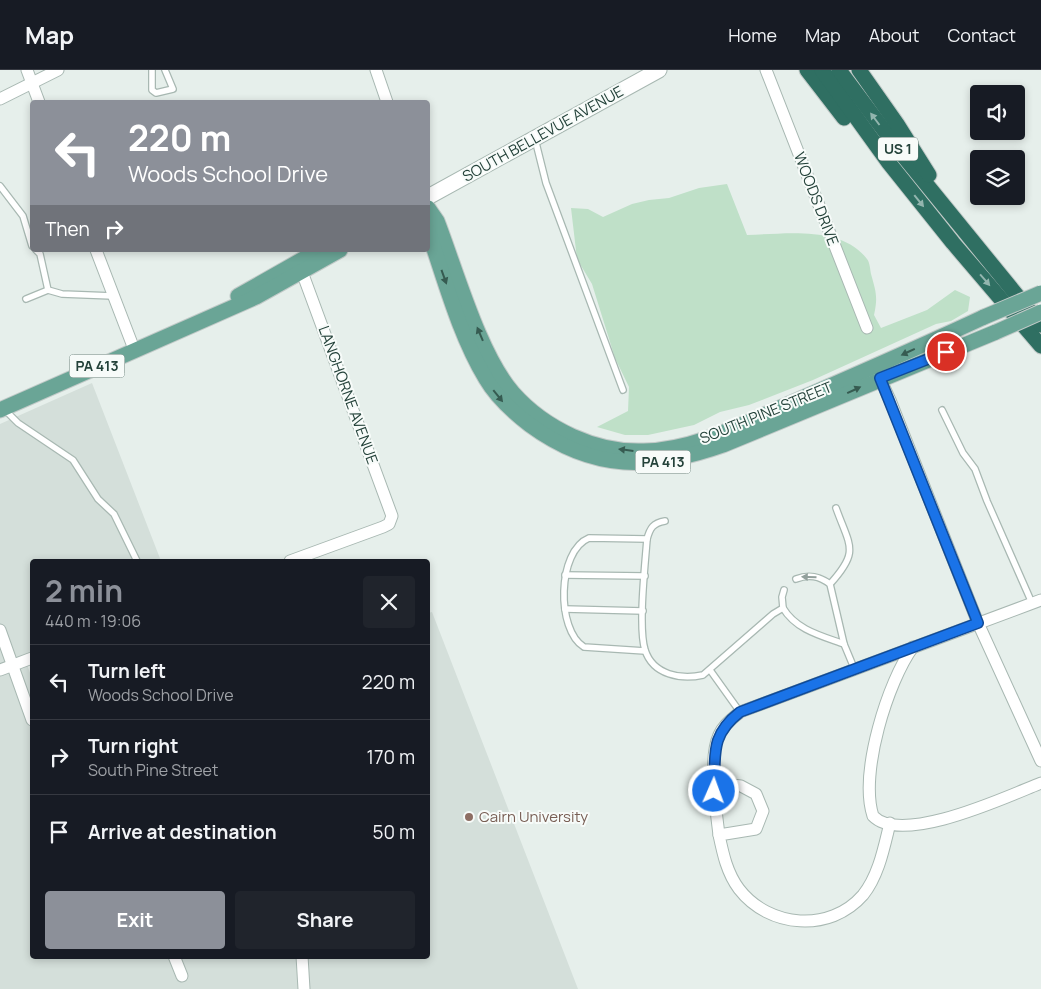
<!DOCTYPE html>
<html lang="en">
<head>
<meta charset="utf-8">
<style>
  :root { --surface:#171b24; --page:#20242c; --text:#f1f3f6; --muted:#9ea1a6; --line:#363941; --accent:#8c9099 }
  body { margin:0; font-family:Manrope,sans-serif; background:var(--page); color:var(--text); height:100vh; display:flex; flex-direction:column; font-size:19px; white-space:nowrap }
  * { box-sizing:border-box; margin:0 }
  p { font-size:16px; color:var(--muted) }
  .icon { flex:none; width:28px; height:28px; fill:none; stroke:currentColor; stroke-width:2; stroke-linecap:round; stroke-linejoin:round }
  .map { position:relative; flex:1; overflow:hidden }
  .details { position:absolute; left:30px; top:489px; width:400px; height:400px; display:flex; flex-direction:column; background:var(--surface); border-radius:5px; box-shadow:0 2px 8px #0003 }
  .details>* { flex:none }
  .hud { position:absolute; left:30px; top:30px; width:400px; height:152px; border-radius:5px; box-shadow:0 2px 8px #0003; background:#8c9099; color:#fff; overflow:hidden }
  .controls { position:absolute; left:970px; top:15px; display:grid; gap:10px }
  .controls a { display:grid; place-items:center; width:55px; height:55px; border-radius:5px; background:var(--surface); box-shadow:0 2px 8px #0003; font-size:25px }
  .pin { position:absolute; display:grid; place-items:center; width:42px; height:42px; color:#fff; margin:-21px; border:2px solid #fff; border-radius:50%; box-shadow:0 1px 5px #0007 }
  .me { position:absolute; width:55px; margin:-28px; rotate:2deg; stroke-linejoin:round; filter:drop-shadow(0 0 4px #0008) }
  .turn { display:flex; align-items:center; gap:18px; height:105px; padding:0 15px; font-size:22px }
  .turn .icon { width:65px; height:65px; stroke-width:2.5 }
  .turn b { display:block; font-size:35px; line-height:42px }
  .then { display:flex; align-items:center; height:48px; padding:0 15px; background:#0003; gap:10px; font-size:19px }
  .round { display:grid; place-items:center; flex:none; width:52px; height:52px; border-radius:5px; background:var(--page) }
  .headline { display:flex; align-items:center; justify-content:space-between; height:85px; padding:0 15px }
  h1 { font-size:30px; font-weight:700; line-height:38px; color:var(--accent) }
  .cta { display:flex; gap:10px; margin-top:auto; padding:10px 15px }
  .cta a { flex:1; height:58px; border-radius:5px; background:var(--accent); color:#fff; font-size:20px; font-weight:700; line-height:58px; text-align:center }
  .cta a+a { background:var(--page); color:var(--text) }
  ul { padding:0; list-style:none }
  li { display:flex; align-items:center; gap:15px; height:75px; padding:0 15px; border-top:1px solid var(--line) }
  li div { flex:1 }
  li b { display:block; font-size:19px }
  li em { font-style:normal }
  header { display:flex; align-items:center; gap:30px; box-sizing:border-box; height:70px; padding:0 25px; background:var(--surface); border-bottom:1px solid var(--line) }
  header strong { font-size:24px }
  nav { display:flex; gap:28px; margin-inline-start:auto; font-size:18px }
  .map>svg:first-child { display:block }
  .built { fill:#d4dfda }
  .green { fill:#bfe0c8 }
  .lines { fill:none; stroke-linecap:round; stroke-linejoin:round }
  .service-casing { stroke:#a8b8b2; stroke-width:8 }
  .minor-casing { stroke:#a8b8b2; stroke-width:13 }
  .tertiary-casing { stroke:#a8b8b2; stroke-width:17 }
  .primary-casing { stroke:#c2cac8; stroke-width:17 }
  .motorway-casing { stroke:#c2cac8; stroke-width:17 }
  .service { stroke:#fff; stroke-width:5.5 }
  .minor { stroke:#fff; stroke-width:11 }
  .tertiary { stroke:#fff; stroke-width:15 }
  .primary { stroke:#6aa596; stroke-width:15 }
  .motorway { stroke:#2f6f62; stroke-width:15 }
  .primary-bridge-casing { stroke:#c2cac8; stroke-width:17; stroke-linecap:butt }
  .primary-bridge { stroke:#6aa596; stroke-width:15 }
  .oneway { fill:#93b5ae }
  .oneway2 { fill:#365b51 }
  .oneway3 { fill:#92a09c }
  .route-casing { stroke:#114b97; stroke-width:12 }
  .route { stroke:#1a73e8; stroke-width:9 }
  .education-dot { fill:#8d6e63; stroke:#f7fbf9; stroke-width:2 }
  .labels { text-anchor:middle; stroke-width:4; stroke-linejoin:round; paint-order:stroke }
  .shield { fill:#f7fbf9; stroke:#637a73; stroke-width:1 }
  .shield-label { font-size:14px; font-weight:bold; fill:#24423a }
  .street-label { font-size:15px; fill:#24423a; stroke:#f7fbf9 }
  .education-label { font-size:15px; fill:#785e54; stroke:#f7fbf9; text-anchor:start }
</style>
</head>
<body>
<header>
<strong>Map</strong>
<nav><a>Home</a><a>Map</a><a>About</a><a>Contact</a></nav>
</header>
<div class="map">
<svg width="1041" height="919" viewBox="0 0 1041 919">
  <rect width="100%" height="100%" fill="#e6efeb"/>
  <!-- built -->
  <polygon class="built" points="92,313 161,491 32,491 32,589 26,592 32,608 32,886 428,886 428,543 432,542 578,919 0,919 0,354"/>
  <!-- green -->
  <path class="green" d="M727,114l20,51c37,-1 95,-10 120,24 3,4 3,10 4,15 5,18 7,23 3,41l7,13 46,-18 28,-20 15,7 -2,14 -17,10 -15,3 -123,56 -64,25 -29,7 -26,13 -46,10h-23l-28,-8 31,-16 1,-24 -14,-29 -23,-74 -15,-25 -6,-51 17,1 15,8 29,-13 17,-4 20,-2 30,-10z"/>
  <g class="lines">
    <!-- service casing -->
    <g class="service-casing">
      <g id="service">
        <polyline points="152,0 152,20 156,23 173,19 165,0"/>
        <polyline points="535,69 546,113 623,320"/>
        <polyline points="0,116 23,146 32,176"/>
        <polyline points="36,180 40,184 48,220 62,224 113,226"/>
        <polyline points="26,229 48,220"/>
        <polyline points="5,340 18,353 73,390 98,429 114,444 137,491"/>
        <polyline points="942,340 963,383 975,399 987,431 1032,533"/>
        <path d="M665,451c-12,2 -15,7 -18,18 -2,27 -9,88 -2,111 8,25 36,30 58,25l70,-61 10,-6c13,22 39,28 61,36l10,24"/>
        <polyline points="565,505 645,506"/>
        <path d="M796,509c13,-5 23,-3 34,5l14,60"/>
        <path d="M830,514c30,-33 20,-37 6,-76"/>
        <polyline points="783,538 782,527 784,520"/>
        <polyline points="565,539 643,541"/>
        <path d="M645,581l-61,-4c-28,-17 -27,-96 5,-109l58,1"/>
        <polyline points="710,600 740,642"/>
      </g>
    </g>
    <!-- minor casing -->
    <g class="minor-casing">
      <g id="minor">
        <polyline points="27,0 39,32"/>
        <polyline points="376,0 387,32"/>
        <polyline points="766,0 867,258"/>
        <polyline points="0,29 58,0"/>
        <polyline points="96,180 134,279"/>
        <polyline points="878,304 890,330 978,553 1041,691"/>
        <polyline points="290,491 383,457 389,454 392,446 302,202"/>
        <polyline points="0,560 32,650"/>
        <path d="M913,577c-25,34 -54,126 -40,169 29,30 135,-20 168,-33"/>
        <polyline points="0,600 32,588"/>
        <path d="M714,713l27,3 15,8 7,17 -7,18 -37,6c4,19 8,38 20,54 30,39 91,44 124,6 16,-20 21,-48 27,-72"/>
        <path d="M719,765c-3,-26 -11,-76 0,-100 4,-10 13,-16 21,-23l301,-112"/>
        <polyline points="174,886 182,906"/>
        <polyline points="302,886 304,919"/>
      </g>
    </g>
    <!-- tertiary casing -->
    <g class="tertiary-casing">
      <polyline id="tertiary" points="428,127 659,0"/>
    </g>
    <!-- primary casing -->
    <g class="primary-casing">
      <g id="primary">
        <path d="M428,138l9,13c19,49 42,133 76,172 32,36 83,60 131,58 51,-1 101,-28 147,-48 64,-28 129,-56 193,-86"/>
        <path d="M428,161c17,49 31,103 58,148 11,19 27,33 44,46 64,47 122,45 193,20l273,-113"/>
        <polyline points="238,226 319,180"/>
        <polyline points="0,340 256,227 340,180"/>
      </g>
    </g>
    <!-- motorway casing -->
    <g class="motorway-casing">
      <g id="motorway">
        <polyline points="807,0 844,48"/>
        <polyline points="822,0 889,93 953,173 1041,276"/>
        <polyline points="839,0 901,83 1041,255"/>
        <polyline points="859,0 897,54 929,105"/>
      </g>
    </g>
    <!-- service -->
    <use href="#service" class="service"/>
    <!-- minor -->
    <use href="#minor" class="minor"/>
    <!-- tertiary -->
    <use href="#tertiary" class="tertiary"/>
    <!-- primary -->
    <use href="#primary" class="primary"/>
    <!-- motorway -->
    <use href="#motorway" class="motorway"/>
    <!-- primary-bridge casing -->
    <g class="primary-bridge-casing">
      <g id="primary-bridge">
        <polyline points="984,247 1041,223"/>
        <polyline points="996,262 1041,242"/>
      </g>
    </g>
    <!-- primary-bridge -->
    <use href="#primary-bridge" class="primary-bridge"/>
  </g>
  <!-- one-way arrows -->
  <defs><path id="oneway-solid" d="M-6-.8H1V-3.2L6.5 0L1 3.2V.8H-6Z" transform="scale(1.25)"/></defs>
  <g class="oneway">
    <use href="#oneway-solid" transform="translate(875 49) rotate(-127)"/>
    <use href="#oneway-solid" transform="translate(919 131) rotate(51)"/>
    <use href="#oneway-solid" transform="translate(985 210) rotate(49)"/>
  </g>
  <g class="oneway2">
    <use href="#oneway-solid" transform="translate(444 207) rotate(70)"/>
    <use href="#oneway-solid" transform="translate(480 264) rotate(-113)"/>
    <use href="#oneway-solid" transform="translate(908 282) rotate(155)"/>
    <use href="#oneway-solid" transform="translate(854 320) rotate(-25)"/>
    <use href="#oneway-solid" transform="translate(498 326) rotate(51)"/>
    <use href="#oneway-solid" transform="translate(626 380) rotate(-173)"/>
  </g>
  <use class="oneway3" href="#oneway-solid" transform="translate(809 507) rotate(-178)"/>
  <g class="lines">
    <!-- route casing -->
    <g class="route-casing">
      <path id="route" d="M714,721c2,-35 -5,-55 26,-79l238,-89 -98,-245 66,-26"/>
    </g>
    <!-- route -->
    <use href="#route" class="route"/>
  </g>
  <!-- markers -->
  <circle class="education-dot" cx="469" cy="747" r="5"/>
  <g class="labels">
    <!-- shield labels -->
    <g class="shield">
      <rect x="878" y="67.5" width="40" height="23" rx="4"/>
      <rect x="69.5" y="284.5" width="55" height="23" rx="4"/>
      <rect x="635.5" y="380.5" width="55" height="23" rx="4"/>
    </g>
    <g class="shield-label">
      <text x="898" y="84">US 1</text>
      <text x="97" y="301">PA 413</text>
      <text x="663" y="397">PA 413</text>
    </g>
    <!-- street labels -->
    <g class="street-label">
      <text transform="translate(543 64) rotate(-29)" y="5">SOUTH BELLEVUE AVENUE</text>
      <text transform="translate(816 129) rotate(69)" y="5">WOODS DRIVE</text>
      <text transform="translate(348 325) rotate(70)" y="5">LANGHORNE AVENUE</text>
      <text transform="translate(766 343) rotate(-22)" y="5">SOUTH PINE STREET</text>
    </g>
    <!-- education labels -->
    <g class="education-label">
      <text x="479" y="752">Cairn University</text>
    </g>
  </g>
</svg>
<div class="controls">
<a><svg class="icon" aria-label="sound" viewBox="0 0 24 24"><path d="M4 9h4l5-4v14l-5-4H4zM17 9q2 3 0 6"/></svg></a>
<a><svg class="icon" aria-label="layers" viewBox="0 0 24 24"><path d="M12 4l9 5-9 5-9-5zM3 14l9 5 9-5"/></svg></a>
</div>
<div class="pin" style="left:946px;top:282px;background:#d93025"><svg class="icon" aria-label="arrive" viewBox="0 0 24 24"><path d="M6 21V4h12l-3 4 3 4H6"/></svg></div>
<svg class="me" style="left:714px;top:721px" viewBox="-20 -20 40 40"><circle r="17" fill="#1a73e8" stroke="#fff" stroke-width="3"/><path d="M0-11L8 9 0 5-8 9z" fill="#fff"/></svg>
<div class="hud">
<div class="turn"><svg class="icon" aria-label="left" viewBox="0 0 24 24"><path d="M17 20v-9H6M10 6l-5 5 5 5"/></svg><div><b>220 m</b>Woods School Drive</div></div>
<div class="then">Then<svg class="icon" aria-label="right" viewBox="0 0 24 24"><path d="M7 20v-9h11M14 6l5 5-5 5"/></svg></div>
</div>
<section class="details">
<div class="headline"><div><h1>2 min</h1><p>440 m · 19:06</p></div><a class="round"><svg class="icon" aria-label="close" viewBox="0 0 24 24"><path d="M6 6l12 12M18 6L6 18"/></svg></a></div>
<ul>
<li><svg class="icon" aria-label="left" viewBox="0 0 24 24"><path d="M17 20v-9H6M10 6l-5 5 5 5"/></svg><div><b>Turn left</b><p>Woods School Drive</p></div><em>220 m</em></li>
<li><svg class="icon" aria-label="right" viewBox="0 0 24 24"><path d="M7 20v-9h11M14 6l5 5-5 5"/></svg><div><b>Turn right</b><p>South Pine Street</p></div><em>170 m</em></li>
<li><svg class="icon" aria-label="arrive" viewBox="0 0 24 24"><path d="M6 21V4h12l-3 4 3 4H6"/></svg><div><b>Arrive at destination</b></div><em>50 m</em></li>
</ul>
<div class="cta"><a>Exit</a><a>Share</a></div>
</section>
</div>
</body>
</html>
